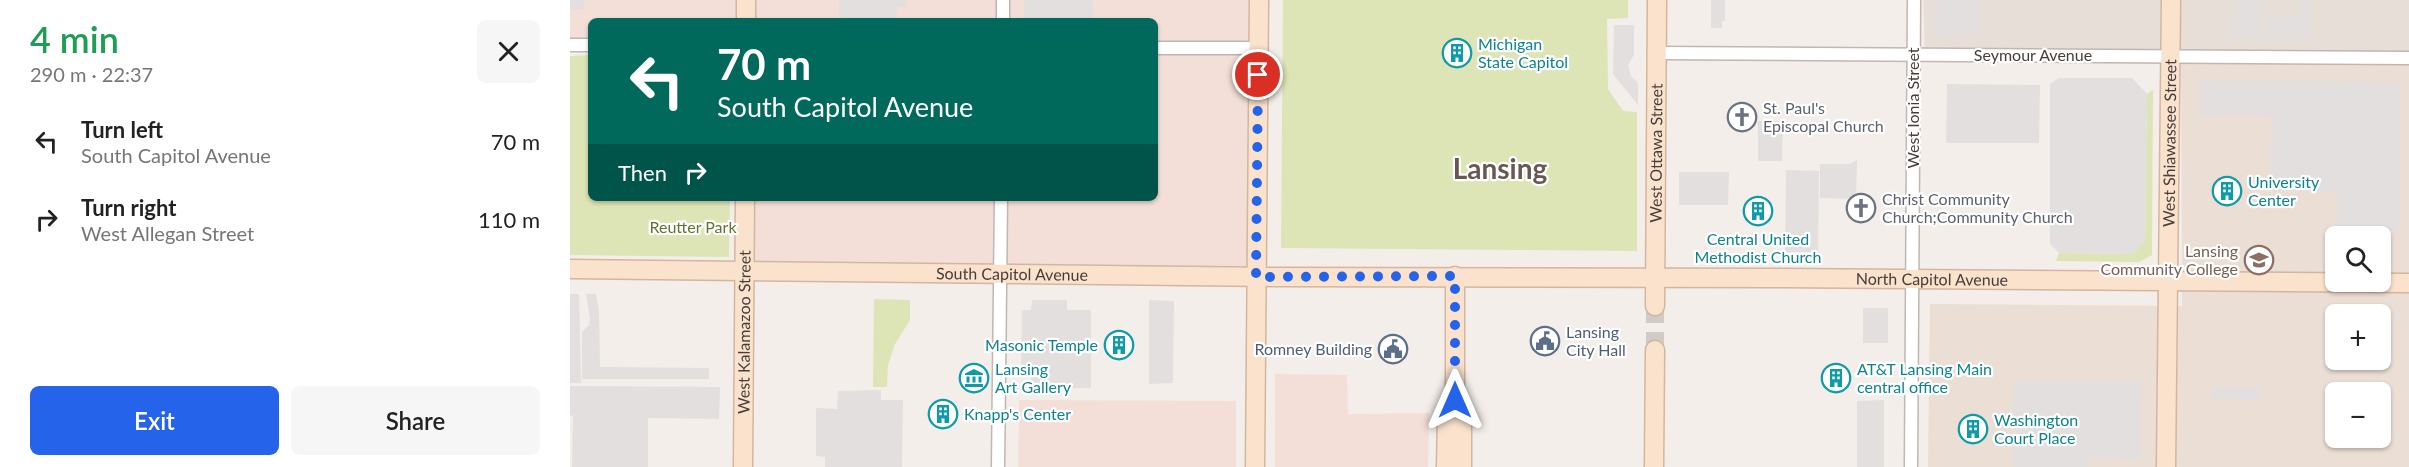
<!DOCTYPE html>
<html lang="en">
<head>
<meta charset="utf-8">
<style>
  :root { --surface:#fff; --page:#f6f6f6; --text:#222; --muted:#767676; --accent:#2563eb }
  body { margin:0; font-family:Lato,sans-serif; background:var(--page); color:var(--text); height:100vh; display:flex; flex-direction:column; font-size:22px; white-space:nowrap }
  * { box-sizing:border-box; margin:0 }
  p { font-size:20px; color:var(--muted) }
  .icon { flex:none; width:33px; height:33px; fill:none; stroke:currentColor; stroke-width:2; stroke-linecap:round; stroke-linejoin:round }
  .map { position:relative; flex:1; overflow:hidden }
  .sheet { display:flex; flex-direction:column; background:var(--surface); width:570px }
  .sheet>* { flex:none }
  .banner { position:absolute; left:18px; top:18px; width:570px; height:183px; border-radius:9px; box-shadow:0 2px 4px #0004; background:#00695c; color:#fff; overflow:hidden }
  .fabs { position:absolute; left:1755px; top:226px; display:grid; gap:12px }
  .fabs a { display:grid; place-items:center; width:66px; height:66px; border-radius:9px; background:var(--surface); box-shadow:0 2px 4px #0004; font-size:30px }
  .pin { position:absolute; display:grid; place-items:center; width:51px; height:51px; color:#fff; margin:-26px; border:3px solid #fff; border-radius:50%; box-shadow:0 2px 6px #0007 }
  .me { position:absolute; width:66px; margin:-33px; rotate:0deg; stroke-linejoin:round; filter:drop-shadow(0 0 4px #0008) }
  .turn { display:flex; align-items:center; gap:21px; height:126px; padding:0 30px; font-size:27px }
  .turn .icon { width:78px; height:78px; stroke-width:2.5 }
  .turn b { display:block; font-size:42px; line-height:51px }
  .then { display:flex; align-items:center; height:57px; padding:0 30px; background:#0003; gap:12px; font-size:22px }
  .round { display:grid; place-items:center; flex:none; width:63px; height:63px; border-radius:9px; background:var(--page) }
  .headline { display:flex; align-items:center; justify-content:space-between; height:102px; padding:0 30px }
  h1 { font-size:36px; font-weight:600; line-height:45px; color:#1e9e55 }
  .cta { display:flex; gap:12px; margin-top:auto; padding:12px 30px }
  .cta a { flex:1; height:69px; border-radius:9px; background:var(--accent); color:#fff; font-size:24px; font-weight:600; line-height:69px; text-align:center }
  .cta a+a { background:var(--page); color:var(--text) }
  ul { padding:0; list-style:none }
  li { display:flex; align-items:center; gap:18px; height:78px; padding:0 30px }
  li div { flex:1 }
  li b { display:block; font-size:22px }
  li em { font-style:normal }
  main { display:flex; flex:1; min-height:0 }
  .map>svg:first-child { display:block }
  .residential { fill:#e7ded8 }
  .commercial { fill:#f3dfd7 }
  .education { fill:#ebded5; fill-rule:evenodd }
  .green { fill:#dde4b6 }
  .parking { fill:#e2dfde }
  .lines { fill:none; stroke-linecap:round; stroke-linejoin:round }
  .secondary-tunnel { stroke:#d1cbc7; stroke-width:18; stroke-dasharray:18 9; stroke-linecap:butt }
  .street-casing { stroke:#c1b6b0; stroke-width:15 }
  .secondary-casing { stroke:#d2b69f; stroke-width:21 }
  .street { stroke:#fff; stroke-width:12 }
  .secondary { stroke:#fae2cd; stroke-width:18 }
  .route { stroke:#2563eb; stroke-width:10; stroke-dasharray:0 18 }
  .labels { text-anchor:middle; stroke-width:4.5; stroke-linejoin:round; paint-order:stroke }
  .culture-label { font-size:16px; fill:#0d838f; stroke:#fff; text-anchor:start }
  .street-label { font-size:16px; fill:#473d39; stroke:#fff }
  .worship-label { font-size:16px; fill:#5b616d; stroke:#fff; text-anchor:start }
  .park-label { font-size:16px; fill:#5e7530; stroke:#fff }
  .education-label { font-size:16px; fill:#785e54; stroke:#fff; text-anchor:end }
  .service-label { font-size:16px; fill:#4e5e75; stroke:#fff; text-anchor:start }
  .town-label { font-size:28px; font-weight:bold; fill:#695851; stroke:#fff }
</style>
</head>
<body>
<main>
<section class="sheet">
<div class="headline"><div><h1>4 min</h1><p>290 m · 22:37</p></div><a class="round"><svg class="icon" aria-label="close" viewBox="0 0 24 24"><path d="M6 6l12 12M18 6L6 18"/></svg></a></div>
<ul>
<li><svg class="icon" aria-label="left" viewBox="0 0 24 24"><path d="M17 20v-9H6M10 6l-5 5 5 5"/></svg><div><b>Turn left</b><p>South Capitol Avenue</p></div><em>70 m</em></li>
<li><svg class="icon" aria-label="right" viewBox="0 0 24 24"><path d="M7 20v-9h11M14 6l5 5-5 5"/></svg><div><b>Turn right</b><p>West Allegan Street</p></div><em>110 m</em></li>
</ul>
<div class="cta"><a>Exit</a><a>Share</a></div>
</section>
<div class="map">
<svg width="1839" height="467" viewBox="0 0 1839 467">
  <rect width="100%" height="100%" fill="#f4eeea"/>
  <!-- residential -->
  <polygon class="residential" points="1353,0 1839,0 1839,58 1355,59"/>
  <!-- commercial -->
  <g class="commercial">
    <polygon points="0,0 688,0 686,277 174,270 175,198 585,198 585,21 21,21 21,45 0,45"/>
    <polygon points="705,374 777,375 778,414 859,413 858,467 705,467"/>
    <polygon points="449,400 666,401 666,467 448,467"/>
  </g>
  <!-- education -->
  <path class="education" d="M1611,59l228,5v403h-481l2,-163 252,2zM1766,237h44v45h-44zM1766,315h44v45h-44zM1766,393h44v45h-44z"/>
  <!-- green -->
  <g class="green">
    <polygon points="713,0 1058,0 1058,18 1037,19 1038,89 1053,111 1067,112 1067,251 711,248"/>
    <polygon points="21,55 21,198 160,198 159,257 0,255 0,56"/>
    <polygon points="1583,90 1582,255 1569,262 1486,261 1489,253 1563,254 1575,241 1577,94"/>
    <polygon points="304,299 340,300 340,320 325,344 318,365 317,387 303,387"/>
  </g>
  <!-- parking -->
  <g class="parking">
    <rect x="0" y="0" width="14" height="10"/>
    <polygon points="269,0 336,0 336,7 327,7 326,20 269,19"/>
    <rect x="454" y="0" width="69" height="21"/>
    <polygon points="1141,0 1155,0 1155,21 1152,21 1152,28 1141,28"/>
    <polygon points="1365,0 1411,0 1410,34 1364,35"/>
    <polygon points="1665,0 1692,0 1691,37 1660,37 1661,22 1666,21"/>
    <polygon points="1730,0 1740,0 1740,38 1699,38 1698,16 1730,15"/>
    <polygon points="1044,25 1064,25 1064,55 1058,65 1061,76 1068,83 1068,105 1043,74"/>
    <polygon points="1489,78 1562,78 1577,94 1575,241 1563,254 1489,253 1480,244 1480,84"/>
    <polygon points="1631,80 1831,82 1829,233 1819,233 1819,245 1811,245 1810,237 1766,237 1765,244 1765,192 1700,191 1701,116 1631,116"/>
    <polygon points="1377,84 1470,85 1469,143 1376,143"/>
    <polygon points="1188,121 1213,121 1212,161 1188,161"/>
    <polygon points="1287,160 1286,199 1250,198 1250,164 1280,164"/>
    <polygon points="1216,170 1249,171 1248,252 1215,252"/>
    <polygon points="1109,172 1159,172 1158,205 1109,205"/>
    <polygon points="9,294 11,383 0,383 0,294"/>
    <polygon points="16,294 26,294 29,311 30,367 139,368 139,379 12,379 12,332 19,325 20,318"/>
    <polygon points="462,300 497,300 497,310 521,310 521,388 461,388 461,376 451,375 452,310 461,310"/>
    <polygon points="579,300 604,301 603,383 579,384"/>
    <rect x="1293" y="308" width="25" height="35"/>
    <polygon points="1443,382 1572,382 1571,459 1520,457 1519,467 1443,467"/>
    <polygon points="0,386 150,387 149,419 78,418 78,467 2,467 3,416 0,415"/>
    <polygon points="1643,387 1689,388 1689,401 1642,400"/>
    <polygon points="311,390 311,400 333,400 332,467 255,467 255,457 246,456 246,408 267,409 268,391"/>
    <polygon points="1314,400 1314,467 1287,467 1287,401"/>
  </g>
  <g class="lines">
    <!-- secondary-tunnel -->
    <polyline class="secondary-tunnel" points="1085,350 1085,306"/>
    <!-- street casing -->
    <g class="street-casing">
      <g id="street">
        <polyline points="433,21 433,0"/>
        <polyline points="0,45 21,45"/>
        <polyline points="585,48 688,48"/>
        <polyline points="1087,53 1839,58"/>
        <polyline points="428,467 431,198"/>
        <polyline points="1341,467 1344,0"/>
      </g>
    </g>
    <!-- secondary casing -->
    <g class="secondary-casing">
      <g id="secondary">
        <polyline points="176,21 176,0"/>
        <path id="s1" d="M0,269l705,8 506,1 628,5"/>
        <polyline points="885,276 885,400 892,418 892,467"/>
        <path id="s2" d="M1085,306l2,-306"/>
        <path id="s3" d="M173,467l2,-269"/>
        <polyline points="685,467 689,0"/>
        <polyline points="876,467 877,416 885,400"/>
        <polyline points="1084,467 1085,350"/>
        <path id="s4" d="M1596,467l5,-467"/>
      </g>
    </g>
    <!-- street -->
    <use href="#street" class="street"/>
    <!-- secondary -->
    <use href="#secondary" class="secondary"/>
  </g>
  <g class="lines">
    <!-- route -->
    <polyline class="route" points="688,75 686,277 885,276 885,400"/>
  </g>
  <!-- icons -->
  <defs>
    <g id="building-ring" transform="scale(1.5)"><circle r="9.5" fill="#fff" stroke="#0f9aa8" stroke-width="1.5"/><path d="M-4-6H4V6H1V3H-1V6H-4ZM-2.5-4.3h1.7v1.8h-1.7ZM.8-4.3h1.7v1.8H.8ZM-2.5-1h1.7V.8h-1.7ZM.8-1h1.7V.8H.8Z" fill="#0f9aa8"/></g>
    <g id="church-ring" transform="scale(1.5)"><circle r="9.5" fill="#fff" stroke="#6b7280" stroke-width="1.5"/><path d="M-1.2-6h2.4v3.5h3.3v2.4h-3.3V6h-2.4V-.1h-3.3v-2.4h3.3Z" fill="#6b7280"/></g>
    <g id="university-ring" transform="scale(1.5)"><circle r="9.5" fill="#fff" stroke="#8d6e63" stroke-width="1.5"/><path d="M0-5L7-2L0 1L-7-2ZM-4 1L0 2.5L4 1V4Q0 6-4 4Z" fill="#8d6e63"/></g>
    <g id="civic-ring" transform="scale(1.5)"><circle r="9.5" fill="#fff" stroke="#5c6f8a" stroke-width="1.5"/><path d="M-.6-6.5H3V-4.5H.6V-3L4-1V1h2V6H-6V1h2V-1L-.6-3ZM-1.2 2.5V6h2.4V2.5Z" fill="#5c6f8a"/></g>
    <g id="museum-ring" transform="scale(1.5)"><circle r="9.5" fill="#fff" stroke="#0f9aa8" stroke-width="1.5"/><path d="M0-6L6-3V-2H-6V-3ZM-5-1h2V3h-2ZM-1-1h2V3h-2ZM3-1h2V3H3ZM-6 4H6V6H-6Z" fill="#0f9aa8"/></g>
  </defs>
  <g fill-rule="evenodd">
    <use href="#building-ring" x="887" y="53"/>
    <use href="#church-ring" x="1172" y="117"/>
    <use href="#building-ring" x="1657" y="191"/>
    <use href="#church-ring" x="1291" y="208"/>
    <use href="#building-ring" x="1188" y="211"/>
    <use href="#university-ring" x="1689" y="260"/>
    <use href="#civic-ring" x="975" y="341"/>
    <use href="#building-ring" x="549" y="345"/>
    <use href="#civic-ring" x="823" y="349"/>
    <use href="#museum-ring" x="404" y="378"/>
    <use href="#building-ring" x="1266" y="378"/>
    <use href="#building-ring" x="373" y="414"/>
    <use href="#building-ring" x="1403" y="429"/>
  </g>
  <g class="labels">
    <!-- culture labels -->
    <g class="culture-label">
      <text x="908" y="50">Michigan<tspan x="908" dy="18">State Capitol</tspan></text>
      <text x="1678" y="188">University<tspan x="1678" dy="18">Center</tspan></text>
      <text x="1188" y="245" text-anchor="middle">Central United<tspan x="1188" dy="18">Methodist Church</tspan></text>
      <text x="528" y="351" text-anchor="end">Masonic Temple</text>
      <text x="425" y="375">Lansing<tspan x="425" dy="18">Art Gallery</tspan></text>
      <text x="1287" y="375">AT&amp;T Lansing Main<tspan x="1287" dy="18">central office</tspan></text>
      <text x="394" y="420">Knapp's Center</text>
      <text x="1424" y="426">Washington<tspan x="1424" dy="18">Court Place</tspan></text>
    </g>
    <!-- street labels -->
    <g class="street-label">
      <text x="1463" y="61">Seymour Avenue</text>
      <text transform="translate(1343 108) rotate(-90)" y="6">West Ionia Street</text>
      <text dy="6" stroke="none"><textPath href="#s4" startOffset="324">West Shiawassee Street</textPath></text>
      <text dy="6" stroke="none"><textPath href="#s2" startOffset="153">West Ottawa Street</textPath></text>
      <text dy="6" stroke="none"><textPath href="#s1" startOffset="442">South Capitol Avenue</textPath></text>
      <text dy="6" stroke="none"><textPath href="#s1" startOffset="1362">North Capitol Avenue</textPath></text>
      <text dy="6" stroke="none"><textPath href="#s3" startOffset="135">West Kalamazoo Street</textPath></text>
    </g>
    <!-- worship labels -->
    <g class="worship-label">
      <text x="1193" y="114">St. Paul's<tspan x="1193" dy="18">Episcopal Church</tspan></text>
      <text x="1312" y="205">Christ Community<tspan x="1312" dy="18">Church;Community Church</tspan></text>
    </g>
    <!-- park labels -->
    <g class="park-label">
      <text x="123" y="233">Reutter Park</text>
    </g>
    <!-- education labels -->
    <g class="education-label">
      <text x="1668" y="257">Lansing<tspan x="1668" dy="18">Community College</tspan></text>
    </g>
    <!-- service labels -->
    <g class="service-label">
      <text x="996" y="338">Lansing<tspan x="996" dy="18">City Hall</tspan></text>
      <text x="802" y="355" text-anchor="end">Romney Building</text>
    </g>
    <!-- town labels -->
    <g class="town-label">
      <text x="930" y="179">Lansing</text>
    </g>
  </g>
</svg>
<div class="fabs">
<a><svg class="icon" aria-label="search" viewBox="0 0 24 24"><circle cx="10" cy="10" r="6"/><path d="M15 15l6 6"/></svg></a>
<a>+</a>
<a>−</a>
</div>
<div class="pin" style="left:688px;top:75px;background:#d93025"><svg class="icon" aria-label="arrive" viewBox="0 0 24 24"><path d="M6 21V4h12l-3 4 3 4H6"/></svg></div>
<svg class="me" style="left:885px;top:400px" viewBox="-20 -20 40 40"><path d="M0-17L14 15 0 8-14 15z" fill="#2563eb" stroke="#fff" stroke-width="4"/></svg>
<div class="banner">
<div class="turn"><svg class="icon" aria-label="left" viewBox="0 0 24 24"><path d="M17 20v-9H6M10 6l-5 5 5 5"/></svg><div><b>70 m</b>South Capitol Avenue</div></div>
<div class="then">Then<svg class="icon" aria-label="right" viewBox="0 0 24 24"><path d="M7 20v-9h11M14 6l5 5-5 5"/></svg></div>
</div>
</div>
</main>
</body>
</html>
